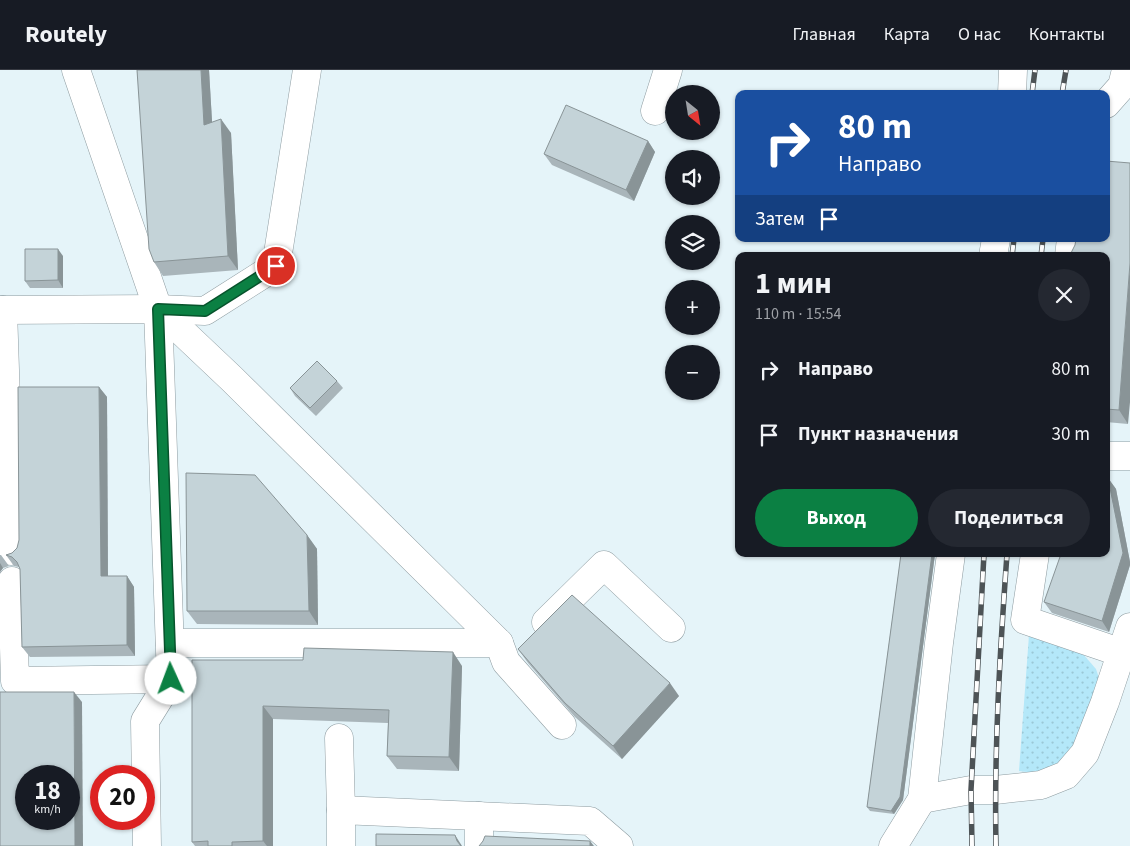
<!DOCTYPE html>
<html lang="ru">
<head>
<meta charset="utf-8">
<style>
  :root { --surface:#171b24; --page:#242831; --text:#f1f3f6; --muted:#9ea1a6; --line:#363941; --accent:#0b8043 }
  body { margin:0; font-family:"Source Sans 3",sans-serif; background:var(--page); color:var(--text); height:100vh; display:flex; flex-direction:column; font-size:19px; white-space:nowrap }
  * { box-sizing:border-box; margin:0 }
  p { font-size:16px; color:var(--muted) }
  .icon { flex:none; width:28px; height:28px; fill:none; stroke:currentColor; stroke-width:2; stroke-linecap:round; stroke-linejoin:round }
  .map { position:relative; flex:1; overflow:hidden }
  .side { position:absolute; left:735px; top:182px; width:375px; height:305px; display:flex; flex-direction:column; background:var(--surface); border-radius:10px; box-shadow:0 1px 4px #0004 }
  .side>* { flex:none }
  .hud { position:absolute; left:735px; top:20px; width:375px; height:152px; border-radius:10px; box-shadow:0 1px 4px #0004; background:#1a4fa0; color:#fff; overflow:hidden }
  .needle { width:32px; rotate:150deg }
  .buttons { position:absolute; left:665px; top:15px; display:grid; gap:10px }
  .buttons a { display:grid; place-items:center; width:55px; height:55px; border-radius:50%; background:var(--surface); box-shadow:0 1px 4px #0004; font-size:25px }
  .speed { position:absolute; left:15px; top:695px; display:flex; gap:10px; font-size:25px; font-weight:700; text-align:center }
  .speed>* { display:grid; place-content:center; width:65px; height:65px; border-radius:50%; background:var(--surface); box-shadow:0 1px 4px #0004; line-height:1 }
  .speed small { font-size:12px; font-weight:400 }
  .speed .limit { border:8px solid #d22; background:#fff; color:#111 }
  .pin { position:absolute; display:grid; place-items:center; width:42px; height:42px; color:#fff; margin:-21px; border:2px solid #fff; border-radius:50%; box-shadow:0 1px 5px #0007 }
  .me { position:absolute; width:55px; margin:-28px; rotate:358deg; stroke-linejoin:round; filter:drop-shadow(0 0 4px #0008) }
  .turn { display:flex; align-items:center; gap:18px; height:105px; padding:0 20px; font-size:22px }
  .turn .icon { width:65px; height:65px; stroke-width:2.5 }
  .turn b { display:block; font-size:35px; line-height:42px }
  .then { display:flex; align-items:center; height:48px; padding:0 20px; background:#0003; gap:10px; font-size:19px }
  .round { display:grid; place-items:center; flex:none; width:52px; height:52px; border-radius:26px; background:var(--page) }
  .headline { display:flex; align-items:center; justify-content:space-between; height:85px; padding:0 20px }
  h1 { font-size:30px; font-weight:700; line-height:38px }
  .primary-button { display:flex; gap:10px; margin-top:auto; padding:10px 20px }
  .primary-button a { flex:1; height:58px; border-radius:30px; background:var(--accent); color:#fff; font-size:20px; font-weight:700; line-height:58px; text-align:center }
  .primary-button a+a { background:var(--page); color:var(--text) }
  ul { padding:0; list-style:none }
  li { display:flex; align-items:center; gap:15px; height:65px; padding:0 20px }
  li div { flex:1 }
  li b { display:block; font-size:19px }
  li em { font-style:normal }
  header { display:flex; align-items:center; gap:30px; box-sizing:border-box; height:70px; padding:0 25px; background:var(--surface); border-bottom:1px solid var(--line) }
  header strong { font-size:24px }
  nav { display:flex; gap:28px; margin-inline-start:auto; font-size:18px }
  .map>svg:first-child { display:block }
  .grass { fill:url(#grass-dots) }
  .lines { fill:none; stroke-linecap:round; stroke-linejoin:round }
  .minor-casing { stroke:#8e9ca1; stroke-width:29 }
  .minor { stroke:#fff; stroke-width:28 }
  .rail-casing { stroke:#4d5356; stroke-width:5.5 }
  .rail { stroke:#fefefe; stroke-width:4; stroke-dasharray:11; stroke-linecap:butt }
  .wall { fill:#a9b5ba }
  .shaded-wall { fill:#899497 }
  .building { fill:#c4d3d8; stroke:#899497; fill-rule:evenodd }
  .route-casing { stroke:#07532c; stroke-width:12 }
  .route { stroke:#0b8043; stroke-width:9 }
</style>
</head>
<body>
<header>
<strong>Routely</strong>
<nav><a>Главная</a><a>Карта</a><a>О нас</a><a>Контакты</a></nav>
</header>
<div class="map">
<svg width="1130" height="776" viewBox="0 0 1130 776">
  <defs>
    <pattern id="grass-dots" width="8" height="8" patternUnits="userSpaceOnUse" patternTransform="scale(1.25)"><rect width="8" height="8" fill="#b4e8f9"/><path d="M2 2h.1M6 6h.1" fill="none" stroke="#9bc8d6" stroke-width="1.8" stroke-linecap="round"/></pattern>
  </defs>
  <rect width="100%" height="100%" fill="#e5f4f9"/>
  <!-- grass -->
  <polygon class="grass" points="1029,565 1083,584 1096,599 1103,620 1065,690 1050,700 1034,703 1019,701"/>
  <g class="lines">
    <!-- minor casing -->
    <g class="minor-casing">
      <g id="minor">
        <polyline points="76,0 158,239 171,609 145,651 147,776"/>
        <polyline points="1012,24 1013,0"/>
        <polyline points="1106,34 1122,16 1126,0"/>
        <polyline points="655,41 668,0"/>
        <polyline points="993,186 996,169"/>
        <polyline points="1069,186 1071,169"/>
        <polyline points="158,239 232,309 499,573 506,592 562,655"/>
        <polyline points="0,240 158,239 205,241 276,196 307,0"/>
        <polyline points="3,240 11,481"/>
        <polyline points="1106,386 1130,386"/>
        <polyline points="1035,484 1025,550 1122,583"/>
        <polyline points="12,511 15,611 171,609"/>
        <polyline points="546,552 604,495 671,558"/>
        <polyline points="170,573 499,573"/>
        <polyline points="339,668 341,740"/>
        <polyline points="922,729 971,720 995,720 1041,715 1066,705 1085,683 1105,632 1130,557"/>
        <polyline points="341,776 341,740 590,751 619,776"/>
        <polyline points="479,776 479,746"/>
        <polyline points="893,776 922,729 939,573 951,484"/>
      </g>
    </g>
    <!-- minor -->
    <use href="#minor" class="minor"/>
    <!-- rail casing -->
    <g class="rail-casing">
      <g id="rail">
        <polyline points="1032,24 1035,0"/>
        <polyline points="1062,24 1066,0"/>
        <polyline points="1012,186 1014,169"/>
        <polyline points="1041,186 1043,169"/>
        <polyline points="972,776 971,720 984,484"/>
        <path d="M996,776c-2,-98 4,-195 11,-292"/>
      </g>
    </g>
    <!-- rail -->
    <use href="#rail" class="rail"/>
  </g>
  <!-- wall -->
  <g class="wall">
    <polygon points="137,0 209,0 212,52 231,63 238,200 163,206 154,192"/>
    <polygon points="648,71 655,82 634,131 552,95 544,84"/>
    <polygon points="63,186 63,218 30,218 25,211"/>
    <polygon points="1106,186 1128,354 1106,352"/>
    <polygon points="337,311 343,318 316,346 295,326 290,318"/>
    <polygon points="99,317 107,327 108,506 127,506 134,517 135,586 30,587 22,577 20,499 19,497 14,496 6,485 12,483 17,478"/>
    <polygon points="1108,408 1116,419 1130,492 1130,495 1109,562 1052,543 1044,532"/>
    <polygon points="307,465 317,479 318,555 197,554 187,541"/>
    <polygon points="901,484 935,484 903,730 894,744 870,741 867,737"/>
    <polygon points="0,485 1,485 9,496 3,498 0,502"/>
    <polygon points="518,579 679,626 622,689 575,647 528,593"/>
    <polygon points="192,590 462,596 459,701 397,699 387,686 388,653 273,649 273,776 195,776 192,772"/>
  </g>
  <!-- shaded-wall -->
  <g class="shaded-wall">
    <polygon points="201,0 209,0 213,68 204,55"/>
    <polygon points="221,49 231,63 238,200 228,186"/>
    <polygon points="648,71 655,82 634,131 626,120"/>
    <polygon points="58,179 63,186 63,218 58,210"/>
    <polygon points="1130,193 1130,332 1128,354 1119,340"/>
    <polygon points="99,317 107,327 108,517 101,506"/>
    <polygon points="1108,408 1116,419 1130,492 1130,495 1109,562 1102,551"/>
    <polygon points="307,465 317,479 318,555 309,541"/>
    <polygon points="932,484 935,484 903,730 894,744 891,741"/>
    <polygon points="0,493 3,498 0,502"/>
    <polygon points="127,506 134,517 135,586 127,575"/>
    <polygon points="453,582 462,596 459,701 449,687"/>
    <polygon points="670,613 679,626 622,689 613,676"/>
    <polygon points="74,622 82,632 83,776 75,776"/>
    <polygon points="263,636 273,649 273,776 267,776 263,771"/>
    <polygon points="455,765 462,776 460,776 457,771"/>
    <polygon points="590,771 594,776 590,776"/>
  </g>
  <!-- building -->
  <g class="building">
    <polygon points="137,0 201,0 204,55 221,49 228,186 154,192 149,179"/>
    <polygon points="566,35 648,71 626,120 544,84"/>
    <polygon points="1106,91 1130,93 1130,193 1119,340 1106,339 1106,186 1071,186 1071,183 1075,175 1076,169 1106,169"/>
    <polygon points="25,179 58,179 58,210 25,211"/>
    <polygon points="317,291 337,311 310,338 290,318"/>
    <polygon points="18,317 99,317 101,506 127,506 127,575 22,577 20,499 17,492 12,487 6,485 12,483 17,478 19,470"/>
    <polygon points="186,403 255,405 307,465 309,541 187,541"/>
    <polygon points="1108,408 1123,483 1102,551 1044,532 1061,484 1106,484 1106,409"/>
    <polygon points="901,484 932,484 900,727 891,741 867,737"/>
    <polygon points="572,525 670,613 613,676 565,633 518,579"/>
    <polygon points="304,578 453,582 449,687 387,686 389,640 263,636 263,771 232,772 232,776 208,776 208,771 192,772 192,590 303,590"/>
    <path d="M0,622h74l1,154h-75zM26,706h43v43h-43z"/>
    <polygon points="376,764 455,765 457,771 461,776 376,776"/>
    <polygon points="485,766 590,771 590,776 479,776 483,771"/>
  </g>
  <g class="lines">
    <!-- route casing -->
    <g class="route-casing">
      <polyline id="route" points="171,609 158,239 205,241 276,196"/>
    </g>
    <!-- route -->
    <use href="#route" class="route"/>
  </g>
</svg>
<div class="buttons">
<a><svg class="needle" viewBox="-14 -14 28 28"><path d="M0-13l5 13h-10z" fill="#e53935"/><path d="M0 13l5-13h-10z" fill="#9ea1a6"/></svg></a>
<a><svg class="icon" aria-label="sound" viewBox="0 0 24 24"><path d="M4 9h4l5-4v14l-5-4H4zM17 9q2 3 0 6"/></svg></a>
<a><svg class="icon" aria-label="layers" viewBox="0 0 24 24"><path d="M12 4l9 5-9 5-9-5zM3 14l9 5 9-5"/></svg></a>
<a>+</a>
<a>−</a>
</div>
<div class="speed"><div>18<small>km/h</small></div><div class="limit">20</div></div>
<div class="pin" style="left:276px;top:196px;background:#d93025"><svg class="icon" aria-label="arrive" viewBox="0 0 24 24"><path d="M6 21V4h12l-3 4 3 4H6"/></svg></div>
<svg class="me" style="left:171px;top:609px" viewBox="-20 -20 40 40"><circle r="19" fill="#fff"/><path d="M0-13L10 11 0 6-10 11z" fill="#0b8043"/></svg>
<div class="hud">
<div class="turn"><svg class="icon" aria-label="right" viewBox="0 0 24 24"><path d="M7 20v-9h11M14 6l5 5-5 5"/></svg><div><b>80 m</b>Направо</div></div>
<div class="then">Затем<svg class="icon" aria-label="arrive" viewBox="0 0 24 24"><path d="M6 21V4h12l-3 4 3 4H6"/></svg></div>
</div>
<section class="side">
<div class="headline"><div><h1>1 мин</h1><p>110 m · 15:54</p></div><a class="round"><svg class="icon" aria-label="close" viewBox="0 0 24 24"><path d="M6 6l12 12M18 6L6 18"/></svg></a></div>
<ul>
<li><svg class="icon" aria-label="right" viewBox="0 0 24 24"><path d="M7 20v-9h11M14 6l5 5-5 5"/></svg><div><b>Направо</b></div><em>80 m</em></li>
<li><svg class="icon" aria-label="arrive" viewBox="0 0 24 24"><path d="M6 21V4h12l-3 4 3 4H6"/></svg><div><b>Пункт назначения</b></div><em>30 m</em></li>
</ul>
<div class="primary-button"><a>Выход</a><a>Поделиться</a></div>
</section>
</div>
</body>
</html>
